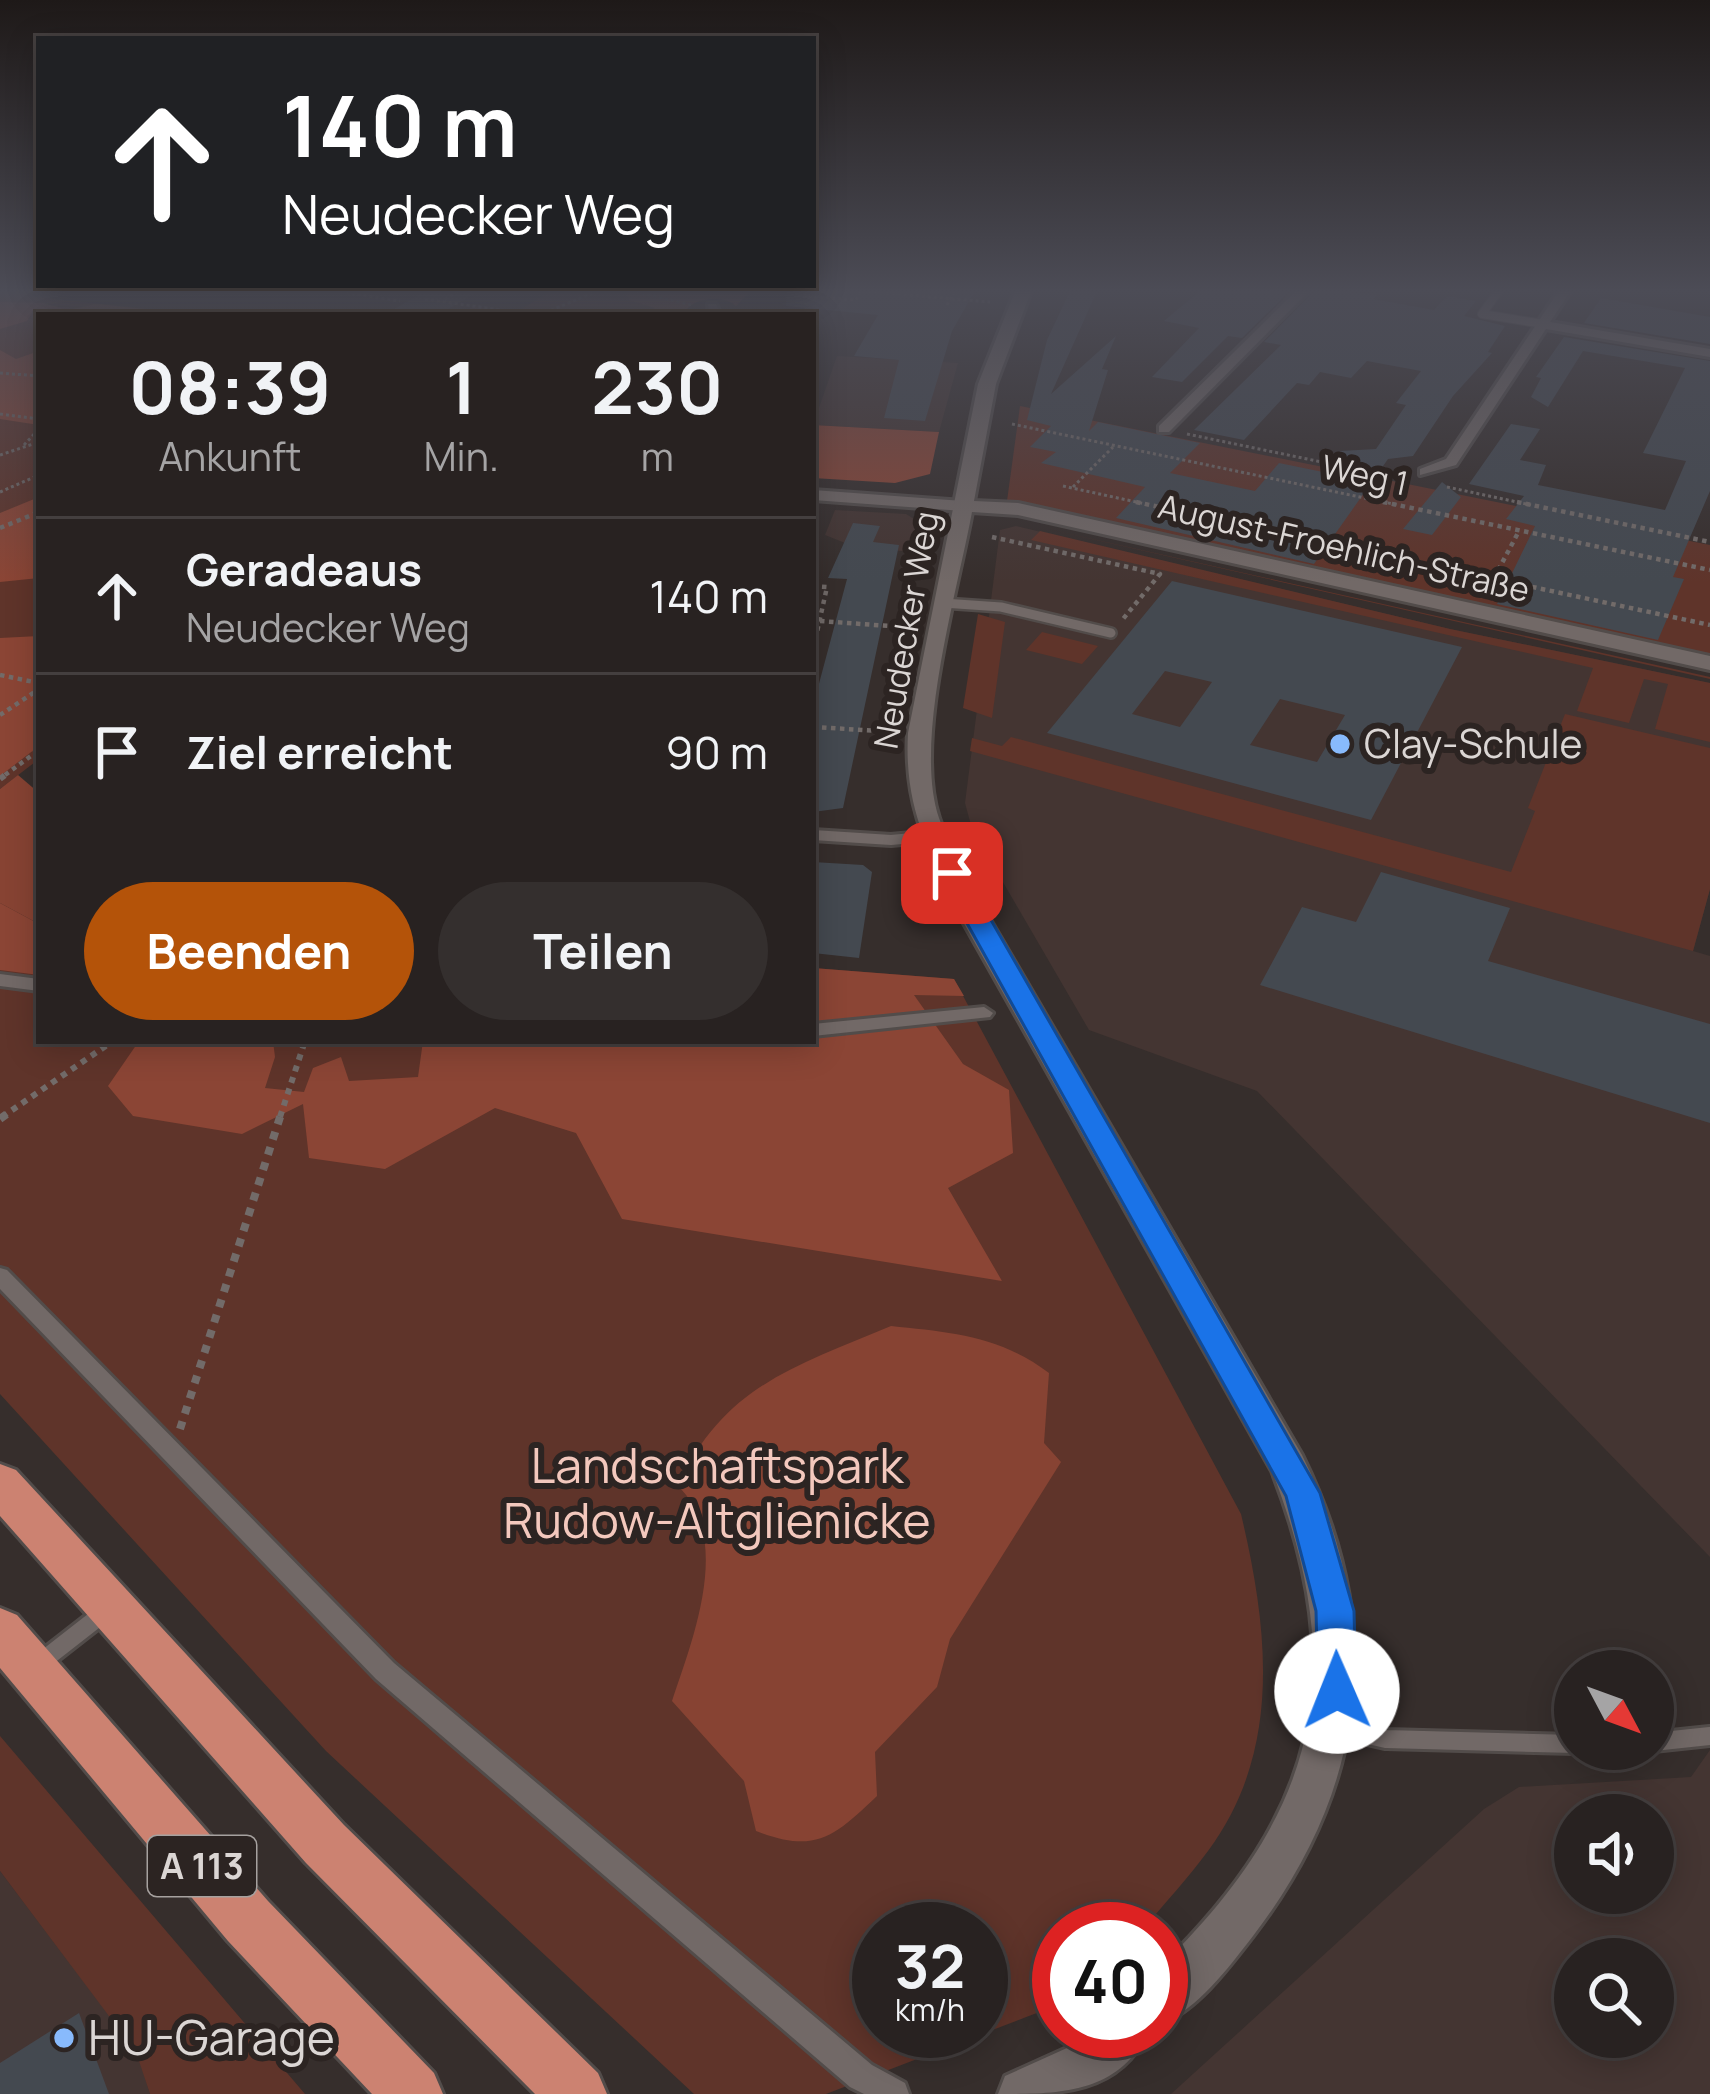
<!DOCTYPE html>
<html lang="de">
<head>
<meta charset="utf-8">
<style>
  :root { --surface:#282221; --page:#342f2e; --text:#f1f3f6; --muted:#a5a4a5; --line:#443f3f; --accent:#b45309 }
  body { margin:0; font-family:Manrope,sans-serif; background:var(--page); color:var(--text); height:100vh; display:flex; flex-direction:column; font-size:45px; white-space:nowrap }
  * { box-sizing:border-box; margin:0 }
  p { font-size:39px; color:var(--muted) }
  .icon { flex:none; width:66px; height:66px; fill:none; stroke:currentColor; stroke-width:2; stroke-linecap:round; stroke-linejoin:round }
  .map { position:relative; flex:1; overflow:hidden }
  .drawer { position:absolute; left:36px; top:312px; width:780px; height:732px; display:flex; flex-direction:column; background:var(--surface); border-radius:0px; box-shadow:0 6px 30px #0003,0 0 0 3px var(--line) }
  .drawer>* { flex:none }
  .top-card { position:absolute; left:36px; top:36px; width:780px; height:252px; border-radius:0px; box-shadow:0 6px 30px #0003,0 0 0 3px var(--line); background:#202124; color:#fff; overflow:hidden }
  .needle { width:78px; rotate:131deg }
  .tools { position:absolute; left:1554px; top:1650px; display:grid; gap:24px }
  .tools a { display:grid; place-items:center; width:120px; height:120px; border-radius:50%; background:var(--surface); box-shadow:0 6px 30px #0003,0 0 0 3px var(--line); font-size:60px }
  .speed { position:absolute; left:852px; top:1902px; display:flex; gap:24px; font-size:60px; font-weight:700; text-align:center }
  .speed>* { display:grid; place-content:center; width:156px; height:156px; border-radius:50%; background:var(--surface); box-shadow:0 6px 30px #0003,0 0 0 3px var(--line); line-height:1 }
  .speed small { font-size:30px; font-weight:400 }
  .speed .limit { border:18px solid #d22; background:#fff; color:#111 }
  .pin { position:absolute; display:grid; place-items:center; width:102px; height:102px; color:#fff; margin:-51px; border-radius:24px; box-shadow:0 6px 18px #0006 }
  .me { position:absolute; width:132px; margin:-66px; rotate:359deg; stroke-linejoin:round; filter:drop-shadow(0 0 9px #0008) }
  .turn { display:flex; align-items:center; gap:42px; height:252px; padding:0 48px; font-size:54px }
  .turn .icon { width:156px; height:156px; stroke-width:2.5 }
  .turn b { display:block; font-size:84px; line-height:102px }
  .eta { display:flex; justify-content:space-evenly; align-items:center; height:204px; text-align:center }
  .eta b { font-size:72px; font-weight:700; line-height:84px }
  .cta { display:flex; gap:24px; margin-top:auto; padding:24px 48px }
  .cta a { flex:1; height:138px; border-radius:72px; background:var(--accent); color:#fff; font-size:48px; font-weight:700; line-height:138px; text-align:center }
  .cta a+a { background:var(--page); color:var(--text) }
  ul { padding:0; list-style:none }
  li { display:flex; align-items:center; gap:36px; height:156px; padding:0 48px; border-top:3px solid var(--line) }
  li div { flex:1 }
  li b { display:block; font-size:45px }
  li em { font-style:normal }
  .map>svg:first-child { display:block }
  .built { fill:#443532; fill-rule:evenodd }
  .green { fill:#5f342a; fill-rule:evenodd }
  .forest { fill:#8b4535 }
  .water { fill:#874333 }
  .building { fill:#444950; fill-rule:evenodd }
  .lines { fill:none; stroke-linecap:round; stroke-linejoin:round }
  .service-far3-casing { stroke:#524c4a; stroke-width:10 }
  .service-far2-casing { stroke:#524c4a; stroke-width:14 }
  .service-far1-casing { stroke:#524c4a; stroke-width:16 }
  .service-casing { stroke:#524c4a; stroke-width:24 }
  .pedestrian-casing { stroke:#524c4a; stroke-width:6 }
  .minor-casing { stroke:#524c4a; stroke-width:6 }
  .tertiary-casing { stroke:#524c4a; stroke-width:6 }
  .motorway-casing { stroke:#524c4a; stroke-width:6 }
  .path-far3 { stroke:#726b69; stroke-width:3; stroke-dasharray:3 3; stroke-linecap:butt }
  .path-far2 { stroke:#726b69; stroke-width:4.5; stroke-dasharray:4.5 4.5; stroke-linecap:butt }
  .path-far1 { stroke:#726b69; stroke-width:6; stroke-dasharray:6 6; stroke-linecap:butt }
  .path { stroke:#726b69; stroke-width:8; stroke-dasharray:8 8; stroke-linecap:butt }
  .service-far3 { stroke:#726967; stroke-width:8 }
  .service-far2 { stroke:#726967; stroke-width:9 }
  .service-far1 { stroke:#726967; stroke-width:10 }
  .service { stroke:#726967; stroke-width:18 }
  .pedestrian { fill:#726967; fill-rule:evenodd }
  .minor { fill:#726967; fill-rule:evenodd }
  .tertiary { fill:#726967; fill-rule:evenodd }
  .motorway { fill:#cc8271; fill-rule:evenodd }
  .route { fill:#1a73e8; stroke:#114b97; stroke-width:3 }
  .poi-dot { fill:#88bafc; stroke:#2c2422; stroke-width:4.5 }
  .labels { text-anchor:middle; stroke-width:12; stroke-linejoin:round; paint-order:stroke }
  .far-street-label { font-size:33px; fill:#dbd6d4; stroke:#2c2422 }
  .shield { fill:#2c2422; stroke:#a6a19f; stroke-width:3 }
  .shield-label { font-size:36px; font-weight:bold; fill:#dbd6d4 }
  .poi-label { font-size:39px; fill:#dbd6d4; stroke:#2c2422; text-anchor:start }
  .near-park-label { font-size:48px; fill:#f3c8bd; stroke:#2c2422 }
  .near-poi-label { font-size:48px; fill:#dbd6d4; stroke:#2c2422; text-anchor:start }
</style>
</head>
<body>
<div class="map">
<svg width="1710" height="2094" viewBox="0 0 1710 2094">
  <rect width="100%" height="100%" fill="#362e2c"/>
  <!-- built -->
  <g class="built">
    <polygon points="837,356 958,363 939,432 813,425"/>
    <polygon points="835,510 906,514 919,522 913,552 855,547 825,535"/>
    <polygon points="1016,526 1450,629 1710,683 1710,889 1693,951 1710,956 1710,1557 1257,1091 1089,1030 972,829 965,803 1000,530"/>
    <path d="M1710,1750v344h-539l313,-285 35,-22 172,-10zM1653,1815v78h-78v-78zM1653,1959v78h-78v-78z"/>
    <polygon points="0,1871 137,2052 150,2094 0,2094"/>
  </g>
  <!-- green -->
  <g class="green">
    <polygon points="0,289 42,289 28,296 202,315 39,315 39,759 0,789"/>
    <path d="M554,289h198l-16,17c-11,-11 -39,-9 -49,3l7,6h-235l14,-8 44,5z"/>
    <polygon points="1020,406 1710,545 1710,656 1007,501"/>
    <polygon points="1043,528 1710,677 1710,679"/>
    <polygon points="1040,531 1450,629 1710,683 1710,742 1655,729 1668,684 1644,679 1629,723 1577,711 1593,668 1031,540"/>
    <polygon points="978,614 1005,622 992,718 963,708"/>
    <polygon points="1042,632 1098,646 1082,664 1026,650"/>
    <polygon points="1565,714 1710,748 1710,889 1693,951 970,751 972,738 1002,746 1011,737 1511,872 1535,811 1528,808"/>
    <path d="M0,903l39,21v117h774v-73l141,11 287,535c27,114 42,236 -33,337 -20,27 -43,52 -65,78h-84v69l-12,11 -221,85h-132l-368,-343 -326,-357zM879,1929h102v102h-102z"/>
    <polygon points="0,1736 305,2094 150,2094 136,2052 0,1871"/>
  </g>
  <!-- forest -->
  <g class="forest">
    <path d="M625,289h127l-16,17c-11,-11 -39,-9 -49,3l7,6h-53l14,-7 -26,-8z"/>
    <polygon points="0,302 43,303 67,310 96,304 202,315 33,311 27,321 0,329"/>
    <polygon points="0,350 16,359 39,351 39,425 0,419"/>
    <polygon points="813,425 939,432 930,474 895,483 813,478"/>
    <polygon points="39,497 39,578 0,582 0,513"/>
    <polygon points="39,636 39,746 0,776 0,638"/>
    <polygon points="0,903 39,924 39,975 0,970"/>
    <polygon points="813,968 954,979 964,996 914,995 963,1064 1009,1090 1013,1153 948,1188 1002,1281 622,1219 576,1133 495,1108 385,1169 309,1158 303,1104 242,1134 133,1116 108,1086 139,1041 273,1041 275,1057 265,1088 304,1092 313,1068 341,1057 349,1081 418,1077 423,1041 813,1041"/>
  </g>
  <!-- water -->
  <g class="water">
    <polygon points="18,775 39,793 39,924 0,903 0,789"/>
    <path d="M891,1326c58,6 110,10 158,47l-5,70 17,19 -111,177 -13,48 -62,65 2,44c-43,41 -61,58 -121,35l-12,-50 -72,-80c21,-63 61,-162 6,-215 45,-100 118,-120 213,-160z"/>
  </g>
  <!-- building -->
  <g class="building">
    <polygon points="429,289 482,289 438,315 384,315"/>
    <polygon points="787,289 976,289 952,331 925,421 884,418 899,360 854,356 878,315 786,306"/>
    <polygon points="1071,289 1098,289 1051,394 1116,336 1102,369 1108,370 1089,431 1098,422 1200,443 1170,473 1255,491 1279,463 1323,472 1340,451 1376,449 1406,405 1396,403 1421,371 1367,361 1351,378 1320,372 1309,385 1297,383 1244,440 1194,430 1281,345 1264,342 1316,289 1377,295 1373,299 1434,310 1447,296 1476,301 1464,316 1505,326 1488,352 1492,353 1453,396 1413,456 1388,459 1314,564 1116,518 1145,487 1041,463 1056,452 1030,447 1051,426 1027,420 1047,340"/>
    <polygon points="1202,289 1292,289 1242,338 1228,336 1182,382 1152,377 1199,328 1164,321"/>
    <polygon points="1601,298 1710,317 1710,344 1584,323"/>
    <polygon points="1564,337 1710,361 1710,491 1673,577 1684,579 1658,640 1497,604 1535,526 1506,519 1524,496 1469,484 1511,424 1540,429 1520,460 1546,465 1538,485 1665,510 1686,461 1643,453 1685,368 1583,351 1548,407 1531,397 1541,378 1536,377"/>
    <polygon points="1442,482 1461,497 1432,535 1403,529"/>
    <polygon points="853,523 880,526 873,542 899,545 843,808 813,812 813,706 847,579 828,578"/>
    <path d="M1172,581l290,66 -91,173 -324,-87zM1165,671l47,11 -32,45 -48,-13zM1280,699l65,16 -28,47 -67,-17z"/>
    <polygon points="813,862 863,865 872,872 859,958 813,953"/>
    <polygon points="1381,872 1510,908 1488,961 1710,1024 1710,1123 1260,985 1302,907 1356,922"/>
    <polygon points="79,2013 109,2094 0,2094 0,2063"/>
  </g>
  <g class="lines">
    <!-- service-far3 casing -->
    <g class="service-far3-casing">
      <polyline id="service-far3" points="1500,289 1482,314 1543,324"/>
    </g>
    <!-- service-far2 casing -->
    <g class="service-far2-casing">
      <polyline id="service-far2" points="943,603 1001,607 1111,633"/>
    </g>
    <!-- service-far1 casing -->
    <g class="service-far1-casing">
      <polyline id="service-far1" points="813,835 891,840 933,836"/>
    </g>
    <!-- service casing -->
    <g class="service-casing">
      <g id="service">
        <polyline points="41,1662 105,1612"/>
        <polyline points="1333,1727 1386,1739 1575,1744"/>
        <polyline points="1653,1742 1710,1736"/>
      </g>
    </g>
    <!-- pedestrian casing -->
    <g class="pedestrian-casing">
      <g id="pedestrian">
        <polygon points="0,974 39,979 39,991 0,986"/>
        <polygon points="984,1007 993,1013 990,1017 813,1036 813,1024"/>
        <polygon points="0,1268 7,1270 394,1663 872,2065 905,2083 909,2094 864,2094 850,2087 376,1679 0,1289"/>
      </g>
    </g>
    <!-- minor casing -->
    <g class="minor-casing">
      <g id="minor">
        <polygon points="1298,289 1311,289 1169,432 1159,432 1159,426"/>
        <polygon points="1560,289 1572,289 1550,322 1710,349 1710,357 1546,329 1456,465 1420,475 1420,469 1446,459"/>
        <polygon points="708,304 716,304 721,315 709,315"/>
        <polygon points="813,490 963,501 971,506 963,511 813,500"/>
      </g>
    </g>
    <!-- tertiary casing -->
    <g class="tertiary-casing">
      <g id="tertiary">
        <path d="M1016,289h16l-36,95 -22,117 44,2 692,153v14l-692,-155 -46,-3c-15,81 -59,230 -33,306 11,32 31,63 46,93l317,544c84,170 66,331 -49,481 -24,31 -55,73 -92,88v-58c157,-153 190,-291 111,-495l-315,-560c-30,-64 -53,-105 -49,-178l70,-349z"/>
        <path d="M1086,2031h62c-28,63 -89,63 -150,63l7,-18 62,-28z"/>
      </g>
    </g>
    <!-- motorway casing -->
    <g class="motorway-casing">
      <g id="motorway">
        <polygon points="0,1464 16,1470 344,1825 598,2073 607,2094 535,2094 306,1863 0,1516"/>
        <polygon points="0,1608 17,1615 268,1901 434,2073 443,2094 372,2094 228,1941 0,1668"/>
      </g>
    </g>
    <!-- path-far3 -->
    <g class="path-far3">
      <polyline points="322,289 400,301"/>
      <polyline points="624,289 692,305"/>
      <polyline points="810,289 805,296 856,300 861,292"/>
      <polyline points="862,291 990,302"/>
      <polyline points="425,299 534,315"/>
      <polyline points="445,299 463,289"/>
      <polyline points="947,305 954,292"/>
      <polyline points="540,315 602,289"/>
      <polyline points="0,373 39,376"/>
      <polyline points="0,414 39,419"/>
      <polyline points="1012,424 1398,505"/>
      <polyline points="1187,434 1389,476"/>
      <polyline points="24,445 39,429"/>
      <polyline points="0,455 39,442"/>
      <polyline points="1063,486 1150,505"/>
      <polyline points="1073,487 1113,447"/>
      <polyline points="1447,487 1531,505"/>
      <polyline points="0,492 39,475"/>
    </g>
    <!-- path-far2 -->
    <g class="path-far2">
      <polyline points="1136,502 1710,625"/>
      <polyline points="1383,502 1710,570"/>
      <polyline points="1517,502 1710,542"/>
      <polyline points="0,528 39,512"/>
      <polyline points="992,537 1160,574 1123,619"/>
      <polyline points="1494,578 1519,531"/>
      <polyline points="813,586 827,587 813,650"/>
      <polyline points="820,621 903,627"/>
      <polyline points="0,675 39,683"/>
      <polyline points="0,715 39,689"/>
      <polyline points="813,727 880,731"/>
      <polyline points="5,775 39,750"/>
    </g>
    <!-- path-far1 -->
    <g class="path-far1">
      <polyline points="0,779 9,772"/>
      <polyline points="2,1117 113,1041"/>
      <polyline points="280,1117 305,1041"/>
    </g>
    <!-- path -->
    <g class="path">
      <polyline points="0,1119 7,1114"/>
      <polyline points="180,1429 281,1114"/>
    </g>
    <!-- service-far3 -->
    <use href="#service-far3" class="service-far3"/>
    <!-- service-far2 -->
    <use href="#service-far2" class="service-far2"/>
    <!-- service-far1 -->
    <use href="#service-far1" class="service-far1"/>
    <!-- service -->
    <use href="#service" class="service"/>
    <!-- pedestrian -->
    <use href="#pedestrian" class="pedestrian"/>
    <!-- minor -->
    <use href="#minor" class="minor"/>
    <!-- tertiary -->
    <use href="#tertiary" class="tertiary"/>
    <!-- motorway -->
    <use href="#motorway" class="motorway"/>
  </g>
  <!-- sky -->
  <linearGradient id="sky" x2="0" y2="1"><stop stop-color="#1e1918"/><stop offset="0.5" stop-color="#4c4c56"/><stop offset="1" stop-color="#4c4c56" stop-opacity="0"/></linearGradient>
  <rect width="1710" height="582" fill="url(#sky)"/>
  <!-- route -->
  <polygon class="route" points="952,866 964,873 1320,1493 1354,1611 1356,1691 1351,1704 1337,1709 1323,1704 1318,1691 1316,1611 1286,1496 939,873"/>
  <!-- markers -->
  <g class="poi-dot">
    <circle cx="1340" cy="744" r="12"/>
    <circle cx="64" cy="2038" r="12"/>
  </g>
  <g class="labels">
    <!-- far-street labels -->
    <g class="far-street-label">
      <text transform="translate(1365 475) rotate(12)" y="12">Weg 1</text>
      <text transform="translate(1344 548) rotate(13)" y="12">August-Froehlich-Straße</text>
      <text transform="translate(906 630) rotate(-80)" y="12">Neudecker Weg</text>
    </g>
    <!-- shield labels -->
    <rect class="shield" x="148" y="1836" width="108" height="60" rx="9"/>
    <g class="shield-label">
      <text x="202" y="1879">A 113</text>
    </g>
    <!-- poi labels -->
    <g class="poi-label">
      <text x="1364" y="758">Clay-Schule</text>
    </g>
    <!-- near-park labels -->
    <g class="near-park-label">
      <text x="717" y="1483">Landschaftspark<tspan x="717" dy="55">Rudow-Altglienicke</tspan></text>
    </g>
    <!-- near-poi labels -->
    <g class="near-poi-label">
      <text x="88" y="2055">HU-Garage</text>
    </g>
  </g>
</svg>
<div class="tools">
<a><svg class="needle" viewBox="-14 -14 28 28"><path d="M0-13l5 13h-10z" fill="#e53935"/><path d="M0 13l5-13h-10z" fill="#a5a4a5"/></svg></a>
<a><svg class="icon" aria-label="sound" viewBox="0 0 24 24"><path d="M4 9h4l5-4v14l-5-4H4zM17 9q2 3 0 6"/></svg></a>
<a><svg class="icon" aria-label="search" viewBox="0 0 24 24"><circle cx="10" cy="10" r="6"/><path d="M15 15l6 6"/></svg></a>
</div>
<div class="speed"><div>32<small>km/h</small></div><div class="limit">40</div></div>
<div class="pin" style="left:952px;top:873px;background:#d93025"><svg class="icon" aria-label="arrive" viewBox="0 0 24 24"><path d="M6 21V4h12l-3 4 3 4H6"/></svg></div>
<svg class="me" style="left:1337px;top:1691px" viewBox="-20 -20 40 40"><circle r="19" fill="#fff"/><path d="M0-13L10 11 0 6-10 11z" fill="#1a73e8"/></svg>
<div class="top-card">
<div class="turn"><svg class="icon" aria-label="ahead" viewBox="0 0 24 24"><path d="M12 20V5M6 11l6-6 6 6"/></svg><div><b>140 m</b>Neudecker Weg</div></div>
</div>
<section class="drawer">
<div class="eta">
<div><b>08:39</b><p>Ankunft</p></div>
<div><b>1</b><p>Min.</p></div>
<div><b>230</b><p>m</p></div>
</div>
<ul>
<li><svg class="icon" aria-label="ahead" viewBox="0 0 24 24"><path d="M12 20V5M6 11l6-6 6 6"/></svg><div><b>Geradeaus</b><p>Neudecker Weg</p></div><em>140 m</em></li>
<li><svg class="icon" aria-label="arrive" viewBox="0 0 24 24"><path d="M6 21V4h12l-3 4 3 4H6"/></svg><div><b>Ziel erreicht</b></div><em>90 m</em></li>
</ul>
<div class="cta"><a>Beenden</a><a>Teilen</a></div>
</section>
</div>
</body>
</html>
